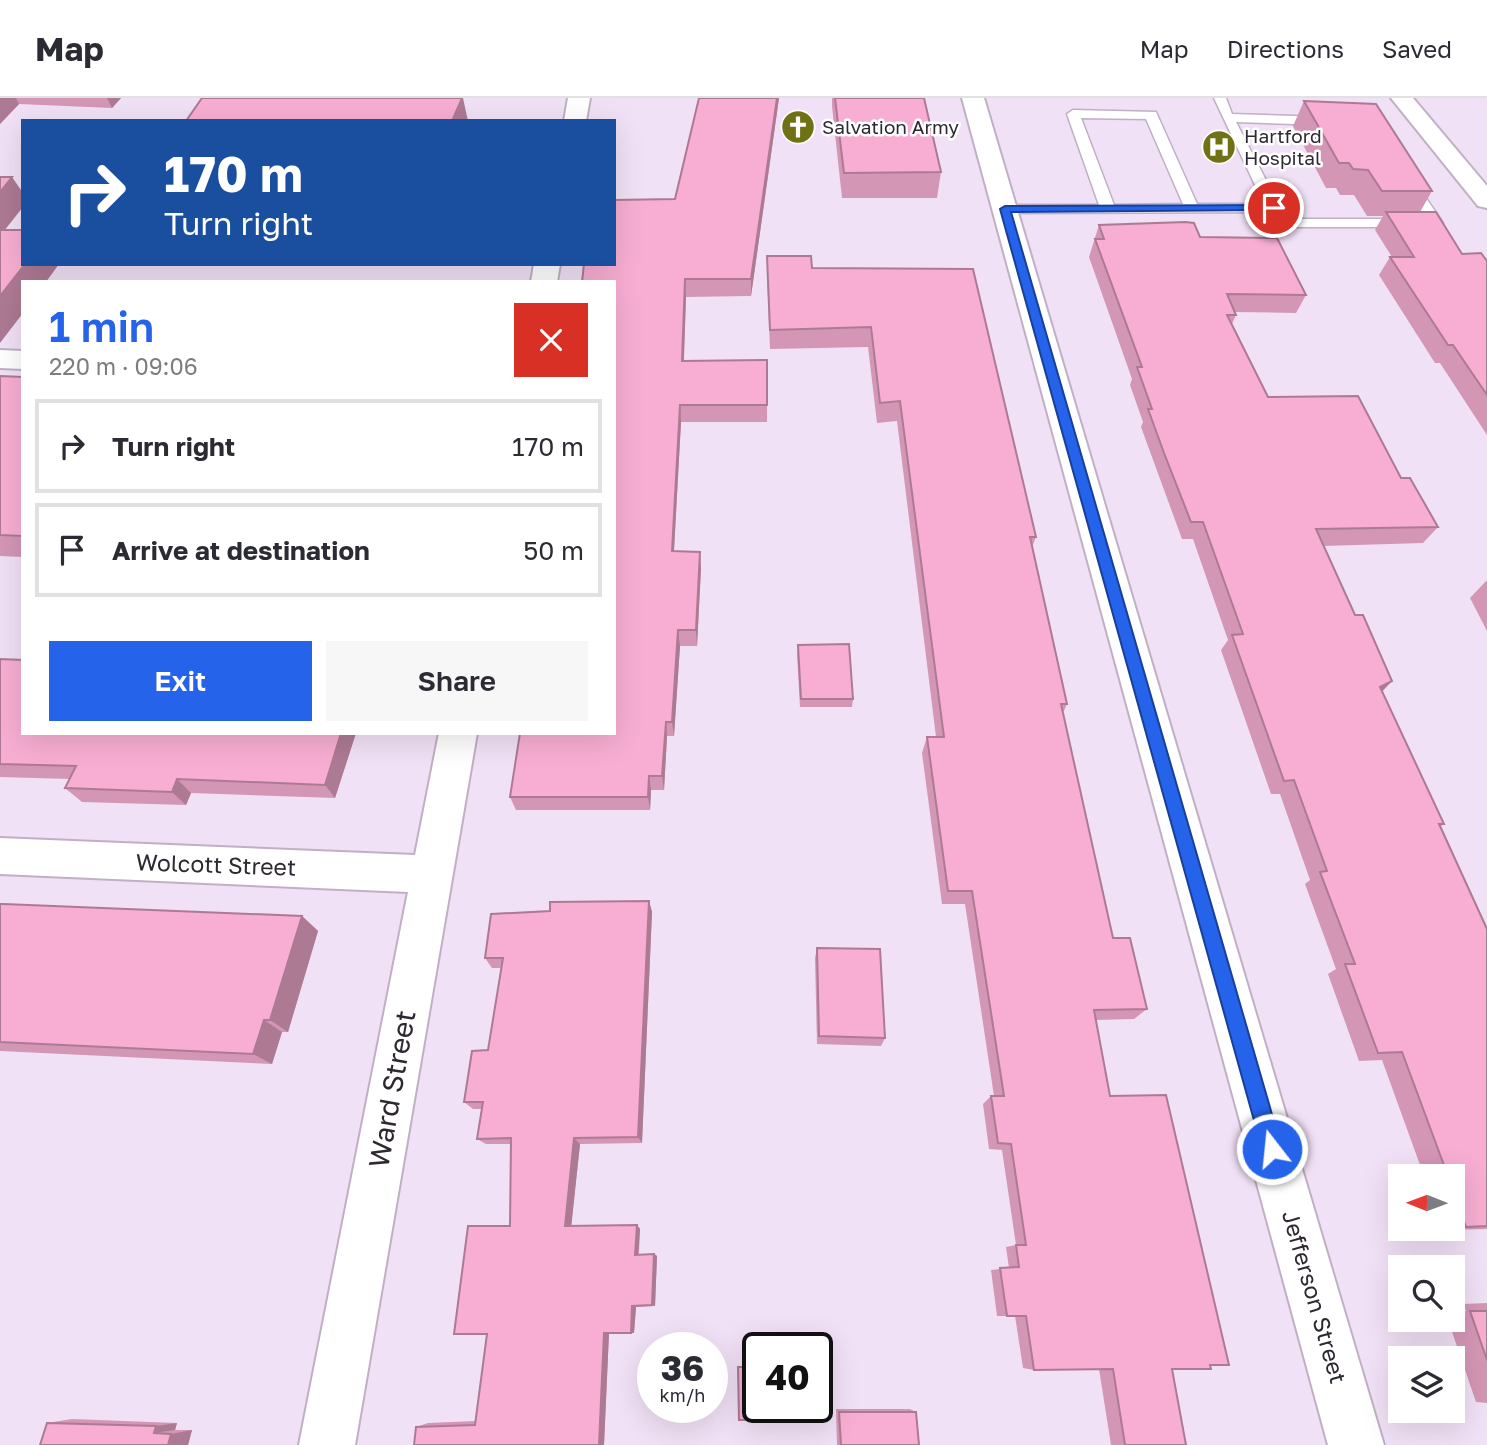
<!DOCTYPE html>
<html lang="en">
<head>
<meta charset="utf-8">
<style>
  :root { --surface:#fff; --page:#f7f7f7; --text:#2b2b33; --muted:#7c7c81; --line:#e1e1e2; --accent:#2563eb }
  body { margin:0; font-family:"Golos Text",sans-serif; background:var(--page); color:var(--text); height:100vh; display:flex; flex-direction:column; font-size:26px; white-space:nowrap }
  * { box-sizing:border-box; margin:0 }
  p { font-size:23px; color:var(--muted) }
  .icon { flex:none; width:38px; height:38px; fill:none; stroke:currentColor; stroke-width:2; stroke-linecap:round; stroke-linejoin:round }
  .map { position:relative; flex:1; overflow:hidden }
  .drawer { position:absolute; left:21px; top:182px; width:595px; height:455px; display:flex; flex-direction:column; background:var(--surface); border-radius:0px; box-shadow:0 7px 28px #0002 }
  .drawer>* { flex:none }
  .guide { position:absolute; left:21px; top:21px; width:595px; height:147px; border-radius:0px; box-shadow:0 7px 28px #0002; background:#1a4fa0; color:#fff; overflow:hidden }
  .needle { width:46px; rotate:271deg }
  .fabs { position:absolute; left:1388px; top:1066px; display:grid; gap:14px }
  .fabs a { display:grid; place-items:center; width:77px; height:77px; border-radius:0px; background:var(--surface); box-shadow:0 7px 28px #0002; font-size:35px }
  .speed { position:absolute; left:637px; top:1234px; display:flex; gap:14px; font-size:35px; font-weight:700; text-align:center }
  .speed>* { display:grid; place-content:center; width:91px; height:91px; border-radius:50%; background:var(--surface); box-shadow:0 7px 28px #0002; line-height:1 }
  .speed small { font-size:18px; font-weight:400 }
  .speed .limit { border:4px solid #111; border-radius:10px; background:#fff; color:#111 }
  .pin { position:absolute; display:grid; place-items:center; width:60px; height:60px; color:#fff; margin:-30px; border:4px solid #fff; border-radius:50%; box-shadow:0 2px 7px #0007 }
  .me { position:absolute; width:77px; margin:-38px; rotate:344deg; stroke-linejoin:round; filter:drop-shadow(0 0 5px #0008) }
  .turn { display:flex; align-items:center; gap:24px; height:147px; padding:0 28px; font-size:32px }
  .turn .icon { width:91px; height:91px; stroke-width:2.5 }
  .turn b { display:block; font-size:49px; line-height:60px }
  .round { display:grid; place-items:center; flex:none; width:74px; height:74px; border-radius:0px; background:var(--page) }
  .overview { display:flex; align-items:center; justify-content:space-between; height:119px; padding:0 28px }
  h1 { font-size:42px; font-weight:600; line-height:52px; color:var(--accent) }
  .button { display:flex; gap:14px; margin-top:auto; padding:14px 28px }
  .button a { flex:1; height:80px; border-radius:0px; background:var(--accent); color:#fff; font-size:28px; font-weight:600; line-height:80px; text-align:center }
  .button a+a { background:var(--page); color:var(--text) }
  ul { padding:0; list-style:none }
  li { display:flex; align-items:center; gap:21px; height:94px; margin:0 14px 10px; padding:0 14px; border:4px solid var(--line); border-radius:0px }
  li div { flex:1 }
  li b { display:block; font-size:26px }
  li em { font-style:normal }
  header { display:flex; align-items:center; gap:42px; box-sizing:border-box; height:98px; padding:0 35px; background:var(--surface); border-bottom:2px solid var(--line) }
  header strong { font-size:33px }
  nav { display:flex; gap:38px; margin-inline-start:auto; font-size:24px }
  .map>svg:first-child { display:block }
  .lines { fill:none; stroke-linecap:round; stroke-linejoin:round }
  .service-casing { stroke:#bfb0c4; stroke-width:3 }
  .minor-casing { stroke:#bfb0c4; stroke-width:4 }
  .tertiary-casing { stroke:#bfb0c4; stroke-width:4 }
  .service { fill:#fff; fill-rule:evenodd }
  .minor { fill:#fff; fill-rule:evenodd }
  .tertiary { fill:#fff; fill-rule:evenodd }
  .wall { fill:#d496b5 }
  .shaded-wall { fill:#ad7a93 }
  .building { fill:#f7aed2; stroke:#ad7a93; stroke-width:2 }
  .route { fill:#2563eb; stroke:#184099; stroke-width:2 }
  .labels { text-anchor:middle; stroke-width:5; stroke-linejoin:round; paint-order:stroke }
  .far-poi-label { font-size:19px; fill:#2e2830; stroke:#fff; text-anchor:start }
  .street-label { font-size:23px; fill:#2e2830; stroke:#fff }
  .near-street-label { font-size:28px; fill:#2e2830; stroke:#fff }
</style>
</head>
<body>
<header>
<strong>Map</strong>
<nav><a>Map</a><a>Directions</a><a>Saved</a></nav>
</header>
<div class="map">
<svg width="1487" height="1347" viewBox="0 0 1487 1347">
  <rect width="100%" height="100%" fill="#f1e1f6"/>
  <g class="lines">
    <!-- service casing -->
    <g class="service-casing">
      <path id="service" d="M1214,0h12l6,16 93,3 7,4 -7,4 -89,-3 50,97h140l-27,-40 7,-4 5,1 32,47 -7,4h-155l-5,-1 -8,-14 -263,1 -7,-4 7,-4h94l-32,-91 6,-4 83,2 41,92h67zM1081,20l65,1 37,85 -69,1z"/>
    </g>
    <!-- minor casing -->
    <g class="minor-casing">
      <g id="minor">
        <polygon points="568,0 590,0 586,23 564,23"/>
        <polygon points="1391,0 1413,0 1487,88 1487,110 1478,108"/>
        <polygon points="534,166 560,166 557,184 531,184"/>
        <polygon points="0,252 23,253 23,271 0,270"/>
        <polygon points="439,635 477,635 355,1347 299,1347 408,794 0,776 0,740 415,757"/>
      </g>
    </g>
    <!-- tertiary casing -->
    <g class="tertiary-casing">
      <polygon id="tertiary" points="962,0 984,0 1384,1347 1328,1347"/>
    </g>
    <!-- service -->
    <use href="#service" class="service"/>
    <!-- minor -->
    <use href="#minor" class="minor"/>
    <!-- tertiary -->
    <use href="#tertiary" class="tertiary"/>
  </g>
  <!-- wall -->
  <g class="wall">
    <polygon points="0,0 121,0 112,10 19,6 0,26"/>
    <polygon points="699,0 779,0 751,198 686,199 684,263 767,307 767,324 681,324 674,453 701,470 697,548 680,548 674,638 667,638 664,692 651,692 650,712 516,712 510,699 675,101"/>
    <polygon points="832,0 924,0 941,74 937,100 842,100 832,8"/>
    <polygon points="1304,3 1432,93 1420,114 1462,156 1487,163 1487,337 1440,265 1435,265 1379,177 1390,159 1392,159 1375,132 1383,118 1367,118 1354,97 1340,97 1336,90 1326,90 1293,28"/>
    <polygon points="1099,127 1200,139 1306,197 1296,215 1235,214 1236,217 1232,226 1268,299 1401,380 1438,429 1423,445 1323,448 1382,594 1444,726 1441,728 1487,831 1487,1131 1443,1132 1443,1130 1452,1130 1452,1078 1424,1078 1382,962 1359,963 1328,876 1336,871 1305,786 1310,782 1280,696 1271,696 1221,552 1228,542 1193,441 1182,441 1141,329 1143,324 1130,287 1132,281 1089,159"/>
    <polygon points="767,158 812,170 973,171 1036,439 1032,449 1067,606 1063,615 1113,840 1147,911 1134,921 1096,922 1110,998 1210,1267 1172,1271 1186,1347 1111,1347 1099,1271 1034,1272 1023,1270 1015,1218 997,1218 991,1172 1009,1170 1006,1149 1016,1147 1002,1052 989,1051 983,1006 991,998 994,998 965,806 942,806 922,655 927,639 936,639 897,323 877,325 868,249 770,251 767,178"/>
    <polygon points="0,278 23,279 23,459 0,458"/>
    <polygon points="1486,483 1487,483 1487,533 1470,500"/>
    <polygon points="798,547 853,601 852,609 800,609 797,555"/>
    <polygon points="0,561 23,635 356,635 335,700 191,695 186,707 82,704 65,690 70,681 0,679"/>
    <polygon points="649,803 652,814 642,1045 580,1046 571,1128 637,1127 640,1131 639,1156 654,1156 657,1158 655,1208 636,1209 634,1235 609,1235 604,1347 414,1347 416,1329 428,1325 475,1323 510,1128 511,1046 486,1046 477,1041 482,1011 473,1011 464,1004 488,952 501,870 492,870 485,860 550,813"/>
    <polygon points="0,806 302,818 318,833 288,934 282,934 272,966 0,953"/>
    <polygon points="817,850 885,940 881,948 817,946 815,860"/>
    <polygon points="1487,1205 1487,1305 1476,1304 1448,1222 1452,1222 1452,1213 1466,1213 1463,1206"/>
    <polygon points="836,1311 910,1311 916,1314 919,1347 837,1347"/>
    <polygon points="72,1321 177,1325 175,1332 192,1332 188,1347 47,1325"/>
  </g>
  <!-- shaded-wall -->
  <g class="shaded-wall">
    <polygon points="0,0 16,0 19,6 0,26"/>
    <polygon points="107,0 121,0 112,10"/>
    <polygon points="462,0 463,0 468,23 452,23"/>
    <polygon points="777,0 779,0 751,198 751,181"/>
    <polygon points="12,79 23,95 23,109 0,138 0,94"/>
    <polygon points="25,166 59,166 46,184 23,184 23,215 0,245 0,198"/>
    <polygon points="685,181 686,199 683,281 682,263"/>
    <polygon points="680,307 681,324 673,470 672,453"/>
    <polygon points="700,454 701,470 697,548 696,532"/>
    <polygon points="678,532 680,548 674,638 672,624"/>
    <polygon points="1392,583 1377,599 1380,589"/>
    <polygon points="666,624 667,638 664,692 662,678"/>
    <polygon points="341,635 356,635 335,700 325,687"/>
    <polygon points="649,678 651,692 650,712 648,699"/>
    <polygon points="177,681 191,695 186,707 172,694"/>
    <polygon points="649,803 652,814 642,1045 638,1039"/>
    <polygon points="302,818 318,833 288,934 270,922"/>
    <polygon points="264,922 282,934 272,966 253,956"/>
    <polygon points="574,1040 580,1046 571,1131 565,1128"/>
    <polygon points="637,1127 640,1131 638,1159 635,1157"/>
    <polygon points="654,1156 657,1158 655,1208 652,1207"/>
    <polygon points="632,1208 636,1209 634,1235 631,1235"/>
    <polygon points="604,1235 609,1235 604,1347 599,1347"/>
    <polygon points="177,1325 175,1332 154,1335 156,1328"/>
    <polygon points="192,1332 188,1347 168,1347 171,1336"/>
  </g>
  <!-- building -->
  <g class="building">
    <polygon points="202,0 462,0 452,23 186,23"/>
    <polygon points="699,0 777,0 751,181 685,181 682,263 767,262 767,307 680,307 672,453 700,454 696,532 678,532 672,624 666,624 662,678 649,678 648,699 510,699 520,635 614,635 614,184 582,184 584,166 614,166 614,102 675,101"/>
    <polygon points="835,0 924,0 941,74 844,75"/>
    <polygon points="1304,3 1376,6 1432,93 1382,93 1368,72 1353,71 1349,65 1339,65"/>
    <polygon points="0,79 12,79 0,94"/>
    <polygon points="1386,114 1436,114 1462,156 1481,155 1487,163 1487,297 1453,247 1448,247 1390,159 1414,159"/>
    <polygon points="1185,124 1194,125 1200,139 1277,140 1306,197 1227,196 1236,217 1227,217 1268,299 1358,298 1401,380 1410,380 1438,429 1316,431 1355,517 1363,517 1392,583 1380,589 1444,726 1439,726 1487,831 1487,1128 1466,1129 1452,1091 1452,1078 1448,1078 1402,954 1378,955 1345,866 1355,866 1320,774 1327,773 1294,682 1284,683 1232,537 1243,536 1203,424 1191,424 1164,355 1148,311 1152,311 1137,269 1142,269 1095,141 1104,141 1099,127"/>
    <polygon points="0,132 23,132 23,166 25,166 0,198"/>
    <polygon points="767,158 811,158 812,170 973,171 1036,439 1030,439 1067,606 1061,606 1113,840 1130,840 1147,911 1094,912 1110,998 1166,997 1229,1267 1210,1267 1211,1271 1172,1271 1186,1347 1125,1347 1113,1271 1034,1272 1026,1218 1007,1218 1000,1170 1019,1169 1016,1147 1026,1147 1011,1046 998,1045 991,998 1004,998 972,793 948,793 927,639 944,639 900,303 880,305 871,229 770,232"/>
    <polygon points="0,278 23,279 23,438 0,437"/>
    <polygon points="849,546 853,601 801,601 798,547"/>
    <polygon points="0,561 23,562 23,635 341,635 325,687 177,681 172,694 65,690 76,668 0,666"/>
    <polygon points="649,803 638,1039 574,1040 565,1128 637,1127 635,1157 654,1156 652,1207 632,1208 631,1235 604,1235 599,1347 414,1347 416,1329 475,1327 487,1236 454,1236 468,1128 510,1128 511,1040 477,1041 483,1004 464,1004 472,953 488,952 503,860 485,860 491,816 550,813 550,804"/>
    <polygon points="0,806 4,806 302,818 270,922 264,922 253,956 0,944"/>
    <polygon points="817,850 880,851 885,940 819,938"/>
    <polygon points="1470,1213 1487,1213 1487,1262"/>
    <polygon points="817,1268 821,1268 824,1320 739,1322 738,1269 758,1269 758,1309 817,1309"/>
    <polygon points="839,1314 916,1314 919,1347 841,1347"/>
    <polygon points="47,1325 156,1328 154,1335 171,1336 168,1347 40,1347"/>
  </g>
  <!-- route -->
  <polygon class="route" points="1274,107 1278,112 1011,114 1282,1051 1279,1058 1272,1061 1265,1058 1262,1051 1000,111 1005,108"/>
  <!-- icons -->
  <defs>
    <g id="church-disc" transform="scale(1.75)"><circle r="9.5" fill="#6f7115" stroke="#fff"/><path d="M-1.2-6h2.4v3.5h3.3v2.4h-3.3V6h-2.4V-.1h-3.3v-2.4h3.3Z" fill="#fff"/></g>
    <g id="hospital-disc" transform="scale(1.75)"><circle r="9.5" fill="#6f7115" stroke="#fff"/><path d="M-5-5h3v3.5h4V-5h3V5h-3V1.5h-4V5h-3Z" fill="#fff"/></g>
  </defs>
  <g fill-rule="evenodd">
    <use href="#church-disc" x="798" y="29"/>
    <use href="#hospital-disc" x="1219" y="49"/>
  </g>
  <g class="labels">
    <!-- far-poi labels -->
    <g class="far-poi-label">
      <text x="822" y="36">Salvation Army</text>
      <text x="1244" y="45">Hartford<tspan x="1244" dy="22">Hospital</tspan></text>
    </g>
    <!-- street labels -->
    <g class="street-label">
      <text transform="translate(216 767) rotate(2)" y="8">Wolcott Street</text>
      <text transform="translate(1314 1199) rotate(74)" y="8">Jefferson Street</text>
    </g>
    <!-- near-street labels -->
    <g class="near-street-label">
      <text transform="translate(392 991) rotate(-80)" y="10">Ward Street</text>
    </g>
  </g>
</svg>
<div class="fabs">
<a><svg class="needle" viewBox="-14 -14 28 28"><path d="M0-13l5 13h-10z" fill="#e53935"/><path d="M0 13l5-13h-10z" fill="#7c7c81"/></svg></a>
<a><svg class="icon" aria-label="search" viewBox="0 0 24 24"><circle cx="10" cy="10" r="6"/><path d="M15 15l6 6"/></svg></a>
<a><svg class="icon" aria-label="layers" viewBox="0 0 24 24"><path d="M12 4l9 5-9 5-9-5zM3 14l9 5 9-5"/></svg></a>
</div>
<div class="speed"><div>36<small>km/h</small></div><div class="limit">40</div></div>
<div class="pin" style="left:1274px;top:110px;background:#d93025"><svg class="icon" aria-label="arrive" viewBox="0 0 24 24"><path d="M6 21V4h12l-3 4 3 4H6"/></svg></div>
<svg class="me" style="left:1272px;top:1051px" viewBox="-20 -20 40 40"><circle r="17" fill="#2563eb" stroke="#fff" stroke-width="3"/><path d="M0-11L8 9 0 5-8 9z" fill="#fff"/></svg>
<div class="guide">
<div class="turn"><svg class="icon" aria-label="right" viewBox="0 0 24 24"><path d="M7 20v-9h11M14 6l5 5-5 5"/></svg><div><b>170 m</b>Turn right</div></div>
</div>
<section class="drawer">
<div class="overview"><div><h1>1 min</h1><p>220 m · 09:06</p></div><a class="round" style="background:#d93025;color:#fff"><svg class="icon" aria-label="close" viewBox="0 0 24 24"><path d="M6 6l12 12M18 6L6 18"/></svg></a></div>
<ul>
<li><svg class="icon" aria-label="right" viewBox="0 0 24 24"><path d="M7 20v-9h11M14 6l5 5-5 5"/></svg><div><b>Turn right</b></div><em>170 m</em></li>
<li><svg class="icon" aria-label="arrive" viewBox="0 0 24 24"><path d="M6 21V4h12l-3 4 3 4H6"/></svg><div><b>Arrive at destination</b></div><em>50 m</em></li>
</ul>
<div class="button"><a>Exit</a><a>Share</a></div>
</section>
</div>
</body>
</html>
